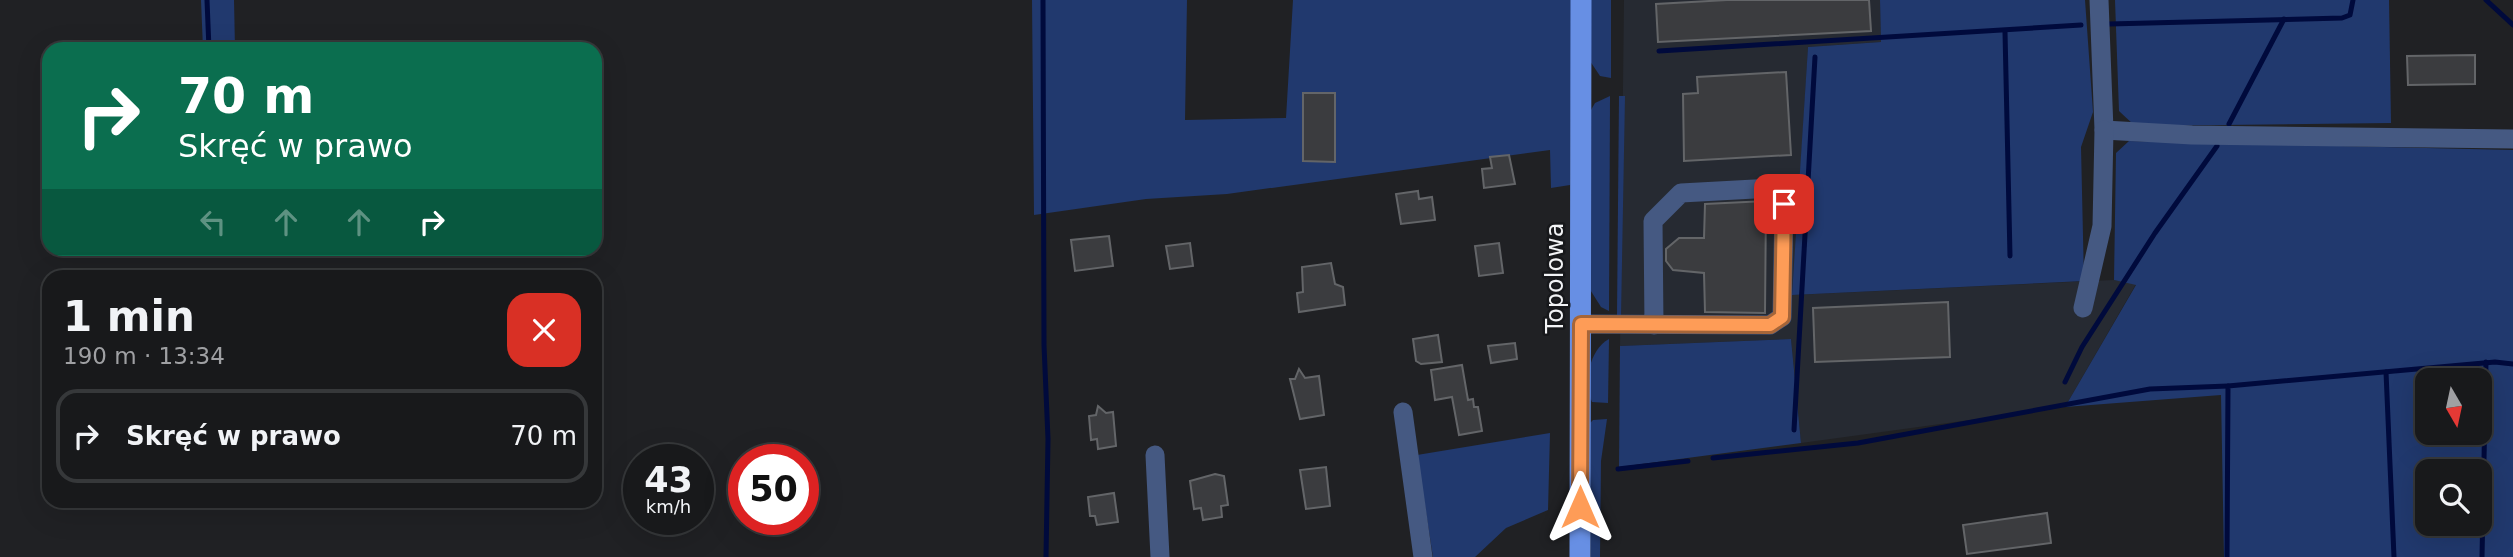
<!DOCTYPE html>
<html lang="pl">
<head>
<meta charset="utf-8">
<style>
  :root { --surface:#18191b; --page:#212224; --text:#f1f3f6; --muted:#9fa0a3; --line:#36383a }
  body { margin:0; font-family:"DejaVu Sans",sans-serif; background:var(--page); color:var(--text); height:100vh; display:flex; flex-direction:column; font-size:26px; white-space:nowrap }
  * { box-sizing:border-box; margin:0 }
  p { font-size:23px; color:var(--muted) }
  .icon { flex:none; width:38px; height:38px; fill:none; stroke:currentColor; stroke-width:2; stroke-linecap:round; stroke-linejoin:round }
  .map { position:relative; flex:1; overflow:hidden }
  .drawer { position:absolute; left:42px; top:270px; width:560px; height:238px; display:flex; flex-direction:column; background:var(--surface); border-radius:21px; box-shadow:0 7px 28px #0002,0 0 0 2px var(--line) }
  .drawer>* { flex:none }
  .guide { position:absolute; left:42px; top:42px; width:560px; height:214px; border-radius:21px; box-shadow:0 7px 28px #0002,0 0 0 2px var(--line); background:#0b6e4f; color:#fff; overflow:hidden }
  .needle { width:46px; rotate:171deg }
  .fabs { position:absolute; left:2415px; top:368px; display:grid; gap:14px }
  .fabs a { display:grid; place-items:center; width:77px; height:77px; border-radius:14px; background:var(--surface); box-shadow:0 7px 28px #0002,0 0 0 2px var(--line); font-size:35px }
  .speed { position:absolute; left:623px; top:444px; display:flex; gap:14px; font-size:35px; font-weight:700; text-align:center }
  .speed>* { display:grid; place-content:center; width:91px; height:91px; border-radius:50%; background:var(--surface); box-shadow:0 7px 28px #0002,0 0 0 2px var(--line); line-height:1 }
  .speed small { font-size:18px; font-weight:400 }
  .speed .limit { border:10px solid #d22; background:#fff; color:#111 }
  .pin { position:absolute; display:grid; place-items:center; width:60px; height:60px; color:#fff; margin:-30px; border-radius:14px; box-shadow:0 4px 10px #0006 }
  .me { position:absolute; width:77px; margin:-38px; rotate:0deg; stroke-linejoin:round; filter:drop-shadow(0 0 5px #0008) }
  .turn { display:flex; align-items:center; gap:24px; height:147px; padding:0 21px; font-size:32px }
  .turn .icon { width:91px; height:91px; stroke-width:2.5 }
  .turn b { display:block; font-size:49px; line-height:60px }
  .lanes { display:flex; align-items:center; height:66px; padding:0 21px; background:#0003; justify-content:center; gap:35px; direction:ltr }
  .lanes .off { opacity:.35 }
  .round { display:grid; place-items:center; flex:none; width:74px; height:74px; border-radius:21px; background:var(--page) }
  .overview { display:flex; align-items:center; justify-content:space-between; height:119px; padding:0 21px }
  h1 { font-size:42px; font-weight:600; line-height:52px }
  ul { padding:0; list-style:none }
  li { display:flex; align-items:center; gap:21px; height:94px; margin:0 14px 10px; padding:0 7px; border:4px solid var(--line); border-radius:21px }
  li div { flex:1 }
  li b { display:block; font-size:26px }
  li em { font-style:normal }
  .map>svg:first-child { display:block }
  .built { fill:#262a32 }
  .green { fill:#21396e; fill-rule:evenodd }
  .lines { fill:none; stroke-linecap:round; stroke-linejoin:round }
  .stream { stroke:#000a3c; stroke-width:5 }
  .building { fill:#3b3c3f; stroke:#636568; stroke-width:2 }
  .minor { stroke:#455982; stroke-width:19 }
  .major { stroke:#678fe4; stroke-width:21 }
  .route-casing { stroke:#a56539; stroke-width:18 }
  .route { stroke:#fe9c57; stroke-width:12 }
  .labels { text-anchor:middle; stroke-width:5; stroke-linejoin:round; paint-order:stroke }
  .street-label { font-size:24px; fill:#f2f3f5; stroke:#17181b }
</style>
</head>
<body>
<div class="map">
<svg width="2513" height="557" viewBox="0 0 2513 557">
  <rect width="100%" height="100%" fill="#202124"/>
  <!-- built -->
  <polygon class="built" points="1624,0 1880,0 1881,42 1808,47 1793,295 2114,280 2136,284 2065,407 1801,443 1791,339 1620,346"/>
  <!-- green -->
  <g class="green">
    <polygon points="201,0 234,0 235,49 203,49"/>
    <polygon points="1032,0 1187,0 1185,120 1286,118 1293,0 1572,0 1570,185 1551,188 1550,150 1227,194 1146,199 1034,215"/>
    <polygon points="1590,0 1611,0 1611,78 1600,76 1590,61"/>
    <polygon points="1880,0 2085,0 2093,112 2081,147 2084,281 1792,295 1808,47 1881,42"/>
    <polygon points="2115,0 2389,0 2391,123 2135,126 2119,111"/>
    <polygon points="1610,96 1609,311 1601,307 1589,288 1591,110 1595,103"/>
    <polygon points="1619,96 1625,96 1621,316 1617,316"/>
    <path d="M2129,141l384,9v407h-289l-3,-162 -156,12 71,-122 -22,-5 2,-127zM2427,380h53v52h-53zM2427,471h53v52h-53z"/>
    <path d="M1609,339l-1,64 -16,-1c-9,-19 -3,-52 17,-63z"/>
    <polygon points="1791,339 1801,443 1619,467 1620,346"/>
    <polygon points="1607,419 1601,461 1600,557 1591,557 1590,423 1593,420"/>
    <polygon points="1550,433 1548,510 1506,528 1475,557 1433,557 1417,455"/>
  </g>
  <g class="lines">
    <!-- stream -->
    <g class="stream">
      <polyline points="207,0 209,49"/>
      <polyline points="1043,0 1044,345 1048,439 1046,557"/>
      <polyline points="2486,0 2513,25"/>
      <polyline points="2109,24 2342,18 2350,15 2353,0"/>
      <polyline points="2005,32 2010,256"/>
      <polyline points="1659,51 2081,25"/>
      <polyline points="2229,124 2284,19"/>
      <polyline points="2386,372 2394,557"/>
      <polyline points="2065,382 2082,347 2155,233 2217,146"/>
      <polyline points="1794,430 1815,57"/>
      <polyline points="1713,458 1858,443 2150,389 2228,386"/>
      <polyline points="1618,469 1688,461"/>
      <polyline points="2227,557 2228,386 2495,362 2513,364"/>
      <polyline points="2482,557 2486,362"/>
    </g>
  </g>
  <!-- building -->
  <g class="building">
    <polygon points="1727,0 1869,0 1871,31 1658,42 1656,4"/>
    <polygon points="2475,55 2475,84 2408,85 2407,56"/>
    <polygon points="1786,72 1791,155 1684,161 1683,94 1698,93 1697,77"/>
    <polygon points="1303,93 1335,93 1335,162 1303,161"/>
    <polygon points="1509,155 1515,184 1484,188 1482,169 1492,168 1490,157"/>
    <polygon points="1418,191 1419,199 1432,197 1435,220 1401,224 1396,194"/>
    <polygon points="1766,201 1765,313 1705,312 1704,273 1673,270 1666,261 1666,249 1679,238 1704,238 1705,204"/>
    <polygon points="1109,236 1113,266 1075,271 1071,240"/>
    <polygon points="1190,243 1193,266 1170,269 1166,246"/>
    <polygon points="1499,243 1503,273 1479,276 1475,246"/>
    <polygon points="1331,263 1335,284 1343,287 1345,305 1299,312 1297,293 1303,292 1302,267"/>
    <polygon points="1948,302 1950,357 1815,362 1813,308"/>
    <polygon points="1438,335 1442,362 1421,364 1416,361 1413,339"/>
    <polygon points="1515,343 1517,359 1491,363 1488,346"/>
    <polygon points="1462,365 1468,400 1473,399 1474,407 1478,407 1482,431 1459,435 1452,397 1435,400 1431,370"/>
    <polygon points="1299,369 1305,378 1319,376 1324,415 1300,419 1290,379 1295,379"/>
    <polygon points="1098,406 1106,413 1113,412 1116,446 1098,449 1097,439 1091,440 1089,416 1096,415"/>
    <polygon points="1326,467 1330,506 1306,509 1300,470"/>
    <polygon points="1215,474 1224,476 1228,505 1221,506 1222,517 1203,520 1201,508 1194,509 1190,481"/>
    <polygon points="1114,493 1118,522 1097,525 1095,516 1090,516 1088,497"/>
    <polygon points="2047,513 2051,543 1967,554 1963,525"/>
  </g>
  <g class="lines">
    <!-- minor -->
    <g class="minor">
      <polyline points="2099,0 2104,130 2192,135 2513,139"/>
      <polyline points="2083,308 2102,226 2104,130"/>
      <polyline points="1581,324 1770,325 1782,317 1784,204 1773,188 1681,193 1653,221 1654,325"/>
      <polyline points="1403,412 1423,557"/>
      <polyline points="1155,455 1160,557"/>
    </g>
    <!-- major -->
    <polyline class="major" points="1580,557 1581,0"/>
  </g>
  <g class="lines">
    <!-- route casing -->
    <g class="route-casing">
      <polyline id="route" points="1580,507 1581,324 1770,325 1782,317 1784,204"/>
    </g>
    <!-- route -->
    <use href="#route" class="route"/>
  </g>
  <g class="labels">
    <!-- street labels -->
    <g class="street-label">
      <text transform="translate(1555 278) rotate(-90)" y="8">Topolowa</text>
    </g>
  </g>
</svg>
<div class="fabs">
<a><svg class="needle" viewBox="-14 -14 28 28"><path d="M0-13l5 13h-10z" fill="#e53935"/><path d="M0 13l5-13h-10z" fill="#9fa0a3"/></svg></a>
<a><svg class="icon" aria-label="search" viewBox="0 0 24 24"><circle cx="10" cy="10" r="6"/><path d="M15 15l6 6"/></svg></a>
</div>
<div class="speed"><div>43<small>km/h</small></div><div class="limit">50</div></div>
<div class="pin" style="left:1784px;top:204px;background:#d93025"><svg class="icon" aria-label="arrive" viewBox="0 0 24 24"><path d="M6 21V4h12l-3 4 3 4H6"/></svg></div>
<svg class="me" style="left:1580px;top:507px" viewBox="-20 -20 40 40"><path d="M0-17L14 15 0 8-14 15z" fill="#fe9c57" stroke="#fff" stroke-width="4"/></svg>
<div class="guide">
<div class="turn"><svg class="icon" aria-label="right" viewBox="0 0 24 24"><path d="M7 20v-9h11M14 6l5 5-5 5"/></svg><div><b>70 m</b>Skręć w prawo</div></div>
<div class="lanes"><svg class="icon off" aria-label="left" viewBox="0 0 24 24"><path d="M17 20v-9H6M10 6l-5 5 5 5"/></svg><svg class="icon off" aria-label="ahead" viewBox="0 0 24 24"><path d="M12 20V5M6 11l6-6 6 6"/></svg><svg class="icon off" aria-label="ahead" viewBox="0 0 24 24"><path d="M12 20V5M6 11l6-6 6 6"/></svg><svg class="icon" aria-label="right" viewBox="0 0 24 24"><path d="M7 20v-9h11M14 6l5 5-5 5"/></svg></div>
</div>
<section class="drawer">
<div class="overview"><div><h1>1 min</h1><p>190 m · 13:34</p></div><a class="round" style="background:#d93025;color:#fff"><svg class="icon" aria-label="close" viewBox="0 0 24 24"><path d="M6 6l12 12M18 6L6 18"/></svg></a></div>
<ul>
<li><svg class="icon" aria-label="right" viewBox="0 0 24 24"><path d="M7 20v-9h11M14 6l5 5-5 5"/></svg><div><b>Skręć w prawo</b></div><em>70 m</em></li>
</ul>
</section>
</div>
</body>
</html>
